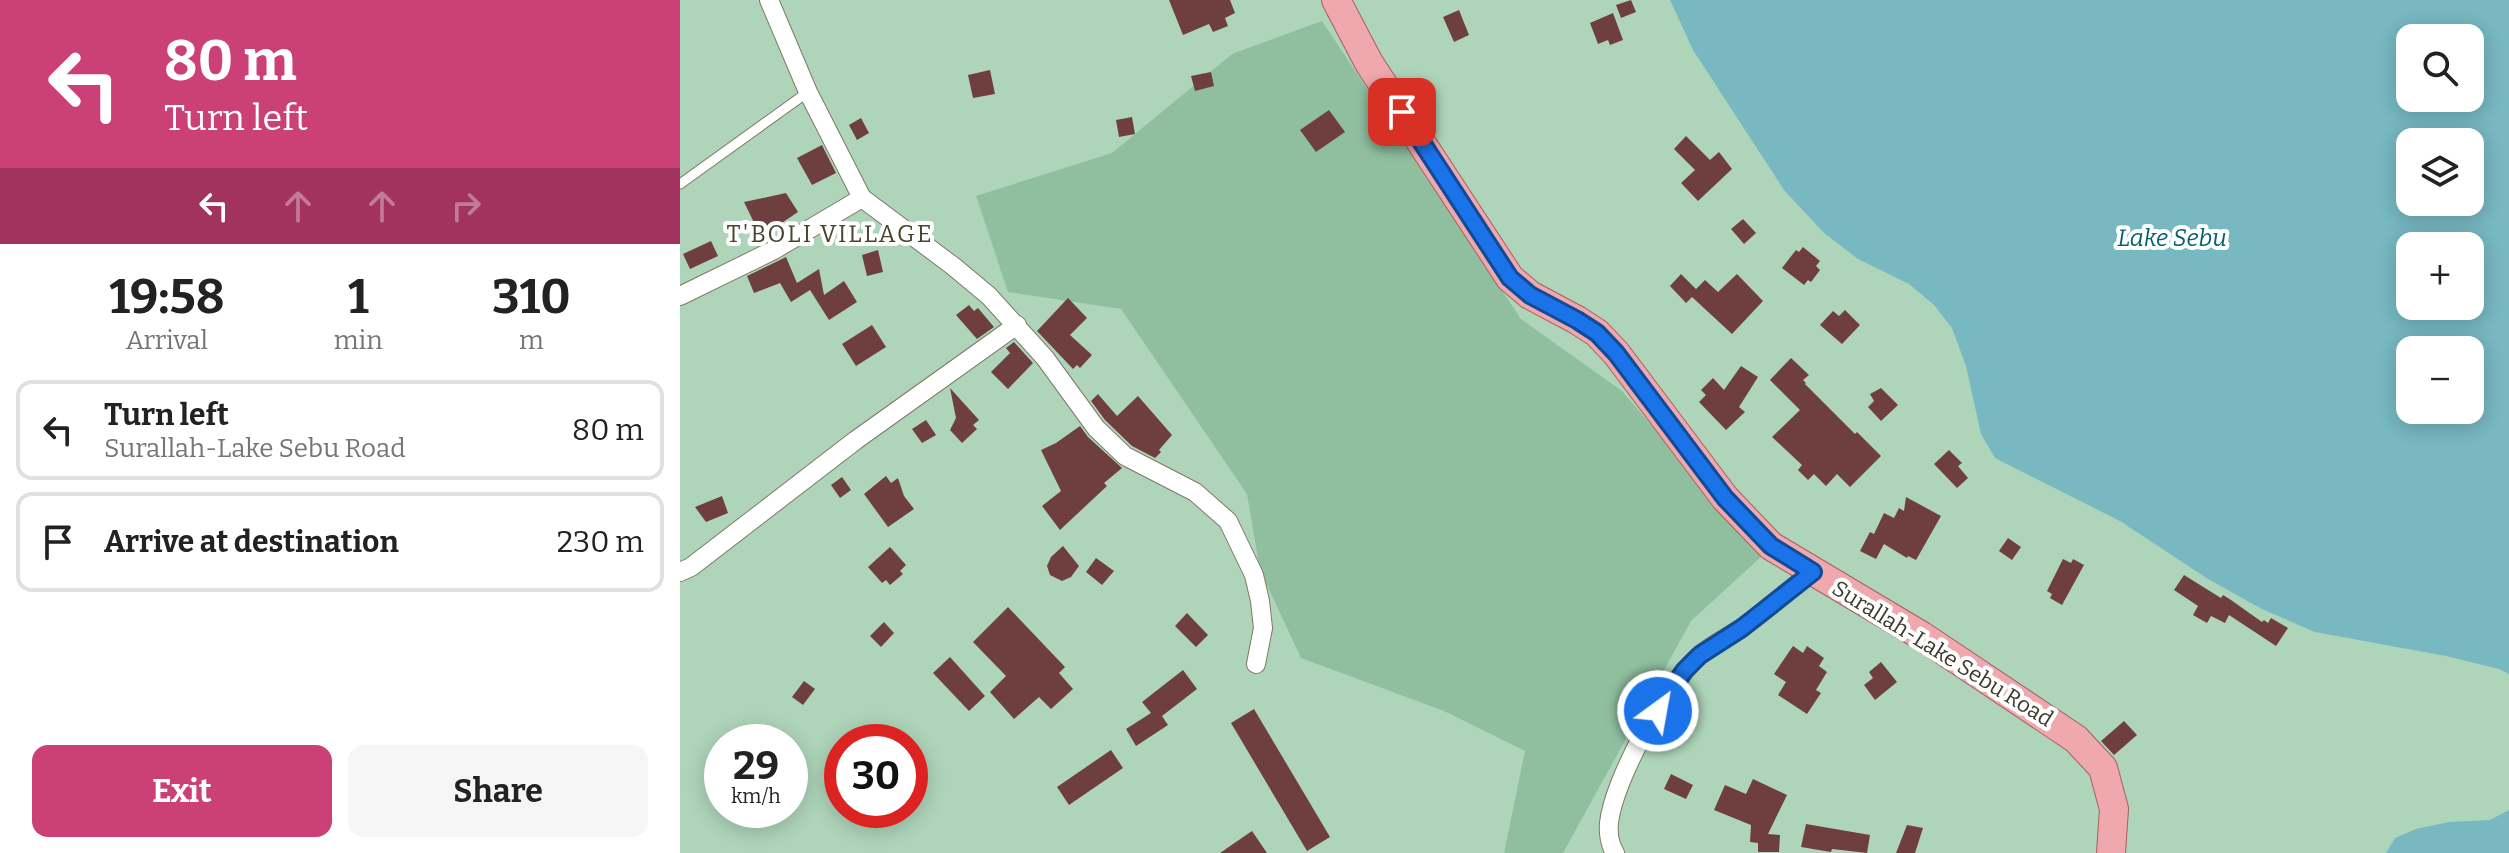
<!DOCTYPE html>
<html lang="en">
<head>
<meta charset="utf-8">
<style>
  :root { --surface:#fff; --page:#f6f6f6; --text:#222; --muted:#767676; --line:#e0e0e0; --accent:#cb4077 }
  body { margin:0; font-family:Bitter,serif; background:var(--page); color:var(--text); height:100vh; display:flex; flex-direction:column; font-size:30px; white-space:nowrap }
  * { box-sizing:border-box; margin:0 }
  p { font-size:26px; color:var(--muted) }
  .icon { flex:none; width:44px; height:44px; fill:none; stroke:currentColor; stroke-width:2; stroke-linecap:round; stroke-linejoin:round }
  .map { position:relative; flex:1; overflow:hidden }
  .side { display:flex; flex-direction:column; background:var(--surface); width:680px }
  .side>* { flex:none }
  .hud { background:#cb4077; color:#fff; overflow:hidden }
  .controls { position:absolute; left:1716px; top:24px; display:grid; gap:16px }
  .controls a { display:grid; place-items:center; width:88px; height:88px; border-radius:16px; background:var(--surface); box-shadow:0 4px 20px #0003; font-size:40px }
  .speed { position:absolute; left:24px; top:724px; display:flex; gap:16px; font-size:40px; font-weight:700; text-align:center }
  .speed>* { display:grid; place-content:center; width:104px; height:104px; border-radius:50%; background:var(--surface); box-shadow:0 4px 20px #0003; line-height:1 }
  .speed small { font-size:20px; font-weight:400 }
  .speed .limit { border:12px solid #d22; background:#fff; color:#111 }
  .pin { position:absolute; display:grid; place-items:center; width:68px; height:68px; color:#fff; margin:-34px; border-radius:16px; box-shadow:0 4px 12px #0006 }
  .me { position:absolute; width:88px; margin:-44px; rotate:32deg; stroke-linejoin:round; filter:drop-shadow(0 0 6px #0008) }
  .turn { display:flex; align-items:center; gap:28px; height:168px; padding:0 32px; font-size:36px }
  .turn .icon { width:104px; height:104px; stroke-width:2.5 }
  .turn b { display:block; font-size:56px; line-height:68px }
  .lanes { display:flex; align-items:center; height:76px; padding:0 32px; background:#0003; justify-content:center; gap:40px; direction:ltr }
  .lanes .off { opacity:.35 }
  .eta { display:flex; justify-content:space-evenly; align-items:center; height:136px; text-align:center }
  .eta b { font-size:48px; font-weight:700; line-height:56px }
  .cta { display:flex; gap:16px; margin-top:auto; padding:16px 32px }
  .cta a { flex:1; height:92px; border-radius:16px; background:var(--accent); color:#fff; font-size:32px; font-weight:700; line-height:92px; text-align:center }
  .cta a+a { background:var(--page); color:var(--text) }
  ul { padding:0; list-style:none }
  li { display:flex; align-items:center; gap:24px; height:100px; margin:0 16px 12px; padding:0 16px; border:4px solid var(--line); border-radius:16px }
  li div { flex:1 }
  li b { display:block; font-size:30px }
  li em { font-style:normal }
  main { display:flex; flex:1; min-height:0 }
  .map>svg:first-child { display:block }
  .green { fill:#aed5ba; fill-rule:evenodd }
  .forest { fill:#90bfa0 }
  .water { fill:#77b8c1; fill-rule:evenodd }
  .building { fill:#6f3f3f }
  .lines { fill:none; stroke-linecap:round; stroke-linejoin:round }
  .lane-casing { stroke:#7f7962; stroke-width:11 }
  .street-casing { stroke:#7f7962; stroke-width:20 }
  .primary-casing { stroke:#a95d5e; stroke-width:30 }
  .lane { stroke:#fff; stroke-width:9 }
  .street { stroke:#fff; stroke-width:18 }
  .primary { stroke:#efa9ae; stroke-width:28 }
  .route-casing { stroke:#114b97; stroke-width:20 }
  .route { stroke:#1a73e8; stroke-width:14 }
  .labels { text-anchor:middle; stroke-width:8; stroke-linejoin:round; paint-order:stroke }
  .street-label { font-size:22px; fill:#3c3a2f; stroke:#fff }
  .neighbourhood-label { font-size:24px; letter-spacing:2px; fill:#48432d; stroke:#fff }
  .water-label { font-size:24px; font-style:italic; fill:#05636e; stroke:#fff }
</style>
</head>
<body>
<main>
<section class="side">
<div class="hud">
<div class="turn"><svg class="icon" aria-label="left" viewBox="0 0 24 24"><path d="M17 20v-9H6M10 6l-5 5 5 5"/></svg><div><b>80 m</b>Turn left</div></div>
<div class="lanes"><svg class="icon" aria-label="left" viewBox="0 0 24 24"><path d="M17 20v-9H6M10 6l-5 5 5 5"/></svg><svg class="icon off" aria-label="ahead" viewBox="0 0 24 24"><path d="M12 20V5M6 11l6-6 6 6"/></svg><svg class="icon off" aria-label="ahead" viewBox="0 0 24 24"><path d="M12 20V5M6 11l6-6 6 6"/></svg><svg class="icon off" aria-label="right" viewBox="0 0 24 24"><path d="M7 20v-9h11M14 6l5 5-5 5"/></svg></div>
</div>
<div class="eta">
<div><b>19:58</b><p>Arrival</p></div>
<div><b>1</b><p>min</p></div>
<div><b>310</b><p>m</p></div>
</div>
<ul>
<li><svg class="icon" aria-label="left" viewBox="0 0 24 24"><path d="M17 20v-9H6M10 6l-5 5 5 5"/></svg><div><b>Turn left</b><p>Surallah-Lake Sebu Road</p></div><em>80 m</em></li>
<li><svg class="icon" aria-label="arrive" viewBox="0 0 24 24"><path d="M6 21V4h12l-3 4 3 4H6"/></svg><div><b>Arrive at destination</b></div><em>230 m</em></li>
</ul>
<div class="cta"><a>Exit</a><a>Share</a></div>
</section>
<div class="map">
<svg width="1829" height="853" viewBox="0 0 1829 853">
  <rect width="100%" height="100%" fill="#fcf6db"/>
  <!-- green -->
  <path class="green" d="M0,0h1829v853h-1829zM1730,38h60v60h-60zM1730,142h60v60h-60zM1730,246h60v60h-60zM1730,350h60v60h-60zM42,742h68v68h-68zM162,742h68v68h-68z"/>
  <!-- forest -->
  <polygon class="forest" points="642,21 841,319 942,391 1083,555 1011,621 883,853 824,853 845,751 764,711 621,658 580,570 567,494 441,309 328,292 296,196 432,153 552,54"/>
  <!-- water -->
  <g class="water">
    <path d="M990,0h839v674l-10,-5 -53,-13 -131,-24 -53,-23 -54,-30 -88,-58 -125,-63 -14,-24 -15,-68 -14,-38 -18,-23 -25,-21 -51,-25 -34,-26 -40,-43 -91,-140zM1730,38h60v60h-60zM1730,142h60v60h-60zM1730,246h60v60h-60zM1730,350h60v60h-60z"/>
    <polygon points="1829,810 1829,853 1706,853 1715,838 1736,829 1769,822 1810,820"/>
  </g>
  <!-- building -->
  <g class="building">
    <polygon points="489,0 550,0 555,13 545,18 548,26 533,32 529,24 503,35"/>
    <polygon points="951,0 956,12 941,18 936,5"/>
    <polygon points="779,10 789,35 774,42 763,17"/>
    <polygon points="933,13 943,40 930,45 928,40 918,44 910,23"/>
    <polygon points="310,70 315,94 293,98 288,75"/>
    <polygon points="531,72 534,86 515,91 511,76"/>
    <polygon points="649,110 665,132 636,152 620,130"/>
    <polygon points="452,117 455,134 439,137 436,120"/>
    <polygon points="181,118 189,133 177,140 169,125"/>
    <polygon points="1006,136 1030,160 1039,152 1052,169 1018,201 1001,183 1015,170 994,149"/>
    <polygon points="142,145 156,173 132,185 117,158"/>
    <polygon points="106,193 118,212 81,237 64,202"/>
    <polygon points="1063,219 1076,233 1064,244 1051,229"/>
    <polygon points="31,241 38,256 10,269 3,254"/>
    <polygon points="1123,247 1140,261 1136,266 1140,270 1131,282 1128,280 1124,285 1102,268 1116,250 1119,252"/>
    <polygon points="198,250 203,272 187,276 182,255"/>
    <polygon points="106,257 117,283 139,269 144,295 164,281 177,302 149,320 130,290 111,302 100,283 74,293 67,276"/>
    <polygon points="1001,274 1016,289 1025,280 1038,292 1057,274 1083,301 1052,334 1012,297 1006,303 990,286"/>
    <polygon points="388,298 407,318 390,335 412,355 400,368 397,365 393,369 357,331"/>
    <polygon points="289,305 294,311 298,308 314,327 297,339 276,315"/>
    <polygon points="1165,310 1180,325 1162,344 1140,325 1153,311 1159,316"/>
    <polygon points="192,325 206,347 176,366 162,344"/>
    <polygon points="334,342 353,363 328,389 311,372 330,353 326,348"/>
    <polygon points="1111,358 1129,375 1123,380 1126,383 1125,384 1175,434 1177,432 1201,456 1170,487 1157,474 1146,486 1134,474 1128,480 1118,470 1122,465 1092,437 1120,410 1090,380"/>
    <polygon points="1061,366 1078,377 1059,407 1065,412 1046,430 1019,402 1026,395 1021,390 1033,378 1044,390"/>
    <polygon points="270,388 299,420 293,425 297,429 282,443 270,430 276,418"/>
    <polygon points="1201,388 1218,405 1201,421 1188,407 1194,401 1190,394"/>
    <polygon points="418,394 437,416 458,396 492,435 479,450 481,452 475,458 452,446 425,420 411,401"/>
    <polygon points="246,420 256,435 242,443 232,429"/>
    <polygon points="400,426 408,437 442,468 424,483 427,486 380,530 362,506 381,491 361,450 376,443"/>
    <polygon points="1269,450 1282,463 1278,466 1288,478 1277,488 1254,464"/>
    <polygon points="206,476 211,483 218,478 224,496 234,509 208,527 184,494"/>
    <polygon points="162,477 171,490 160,498 151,485"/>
    <polygon points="42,496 48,513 26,522 15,507"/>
    <polygon points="1226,497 1261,516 1236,560 1228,556 1227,558 1204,544 1196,559 1180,551 1190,532 1194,534 1204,513 1214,518 1219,508 1224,511"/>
    <polygon points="1328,538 1341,547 1332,560 1319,551"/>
    <polygon points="383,546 399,566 391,577 382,581 370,575 367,566 371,557"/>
    <polygon points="210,547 226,565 220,571 223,574 210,585 206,580 202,583 188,567"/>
    <polygon points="416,558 434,571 422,585 406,572"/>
    <polygon points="1383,559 1391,563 1393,559 1404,565 1382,605 1370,598 1372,594 1367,591"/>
    <polygon points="1504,575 1541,598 1543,595 1551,600 1582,622 1584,620 1588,623 1591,618 1608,628 1596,646 1549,615 1545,623 1531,616 1527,623 1513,615 1518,606 1494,590"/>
    <polygon points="328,607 385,667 379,673 393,689 371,709 359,697 334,719 310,692 326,676 293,642"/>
    <polygon points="507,613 528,635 516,647 495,626"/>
    <polygon points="204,622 214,633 201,647 190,636"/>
    <polygon points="1113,646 1123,653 1127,646 1144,658 1139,666 1147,672 1136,690 1141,693 1127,714 1098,695 1106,682 1094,674"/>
    <polygon points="270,657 305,696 289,711 253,673"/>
    <polygon points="1201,662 1217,682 1195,700 1184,685 1193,678 1189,672"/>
    <polygon points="503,670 517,689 482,716 488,725 456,746 446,729 471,713 462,702"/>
    <polygon points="124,681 135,689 123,705 112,697"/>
    <polygon points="574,709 650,837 627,851 551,723"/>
    <polygon points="1444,721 1457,735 1434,755 1421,741"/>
    <polygon points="431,750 443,768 389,805 377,787"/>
    <polygon points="991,774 1013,785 1006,799 984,789"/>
    <polygon points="1073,779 1107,795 1088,834 1100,835 1099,852 1078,852 1078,843 1070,842 1071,825 1034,810 1045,785 1066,794"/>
    <polygon points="1126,824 1190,835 1187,853 1152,849 1151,852 1121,847"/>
    <polygon points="1227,825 1243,828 1235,853 1216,853"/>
    <polygon points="572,831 587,853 540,853"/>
  </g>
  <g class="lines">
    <!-- lane casing -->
    <g class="lane-casing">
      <polyline id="lane" points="0,184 128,92"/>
    </g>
    <!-- street casing -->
    <g class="street-casing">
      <g id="street">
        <polyline points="89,0 128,92 182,198 273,266 309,296 365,358 416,428 445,456 515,492 548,521 574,575 580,601 583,628 576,664"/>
        <polyline points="0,296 94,250 182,198"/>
        <polyline points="0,572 11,567 176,440 337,325"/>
        <path d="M935,853c-5,-8 -7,-20 -6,-30 4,-42 58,-140 90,-167 12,-11 28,-18 41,-27 26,-18 48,-39 73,-57"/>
      </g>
    </g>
    <!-- primary casing -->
    <g class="primary-casing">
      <polyline id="primary" points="656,0 689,63 830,278 850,295 897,320 917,333 936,353 1045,498 1091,546 1242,636 1396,739 1423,768 1434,809 1431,853"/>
    </g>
    <!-- lane -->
    <use href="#lane" class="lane"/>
    <!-- street -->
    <use href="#street" class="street"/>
    <!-- primary -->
    <use href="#primary" class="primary"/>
  </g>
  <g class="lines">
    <!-- route casing -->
    <g class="route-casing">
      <polyline id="route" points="722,112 830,278 850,295 897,320 917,333 936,353 1045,498 1091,546 1133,572 1062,628 1020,655 1004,671 978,711"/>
    </g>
    <!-- route -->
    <use href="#route" class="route"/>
  </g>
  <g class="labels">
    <!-- street labels -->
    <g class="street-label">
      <text transform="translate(1263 653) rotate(32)" y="8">Surallah-Lake Sebu Road</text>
    </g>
    <!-- neighbourhood labels -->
    <g class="neighbourhood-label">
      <text x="150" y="242">T'BOLI VILLAGE</text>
    </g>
    <!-- water labels -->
    <g class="water-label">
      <text x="1492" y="246">Lake Sebu</text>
    </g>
  </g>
</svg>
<div class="controls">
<a><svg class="icon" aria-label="search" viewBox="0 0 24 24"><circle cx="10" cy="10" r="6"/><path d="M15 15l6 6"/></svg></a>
<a><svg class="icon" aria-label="layers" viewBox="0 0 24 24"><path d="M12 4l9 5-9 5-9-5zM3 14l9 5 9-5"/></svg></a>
<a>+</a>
<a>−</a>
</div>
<div class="speed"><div>29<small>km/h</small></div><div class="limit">30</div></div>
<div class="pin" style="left:722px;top:112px;background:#d93025"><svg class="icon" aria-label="arrive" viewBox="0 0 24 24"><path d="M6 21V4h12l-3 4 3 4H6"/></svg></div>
<svg class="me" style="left:978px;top:711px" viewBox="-20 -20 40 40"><circle r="17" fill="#1a73e8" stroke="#fff" stroke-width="3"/><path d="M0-11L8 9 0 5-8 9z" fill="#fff"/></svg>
</div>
</main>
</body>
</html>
